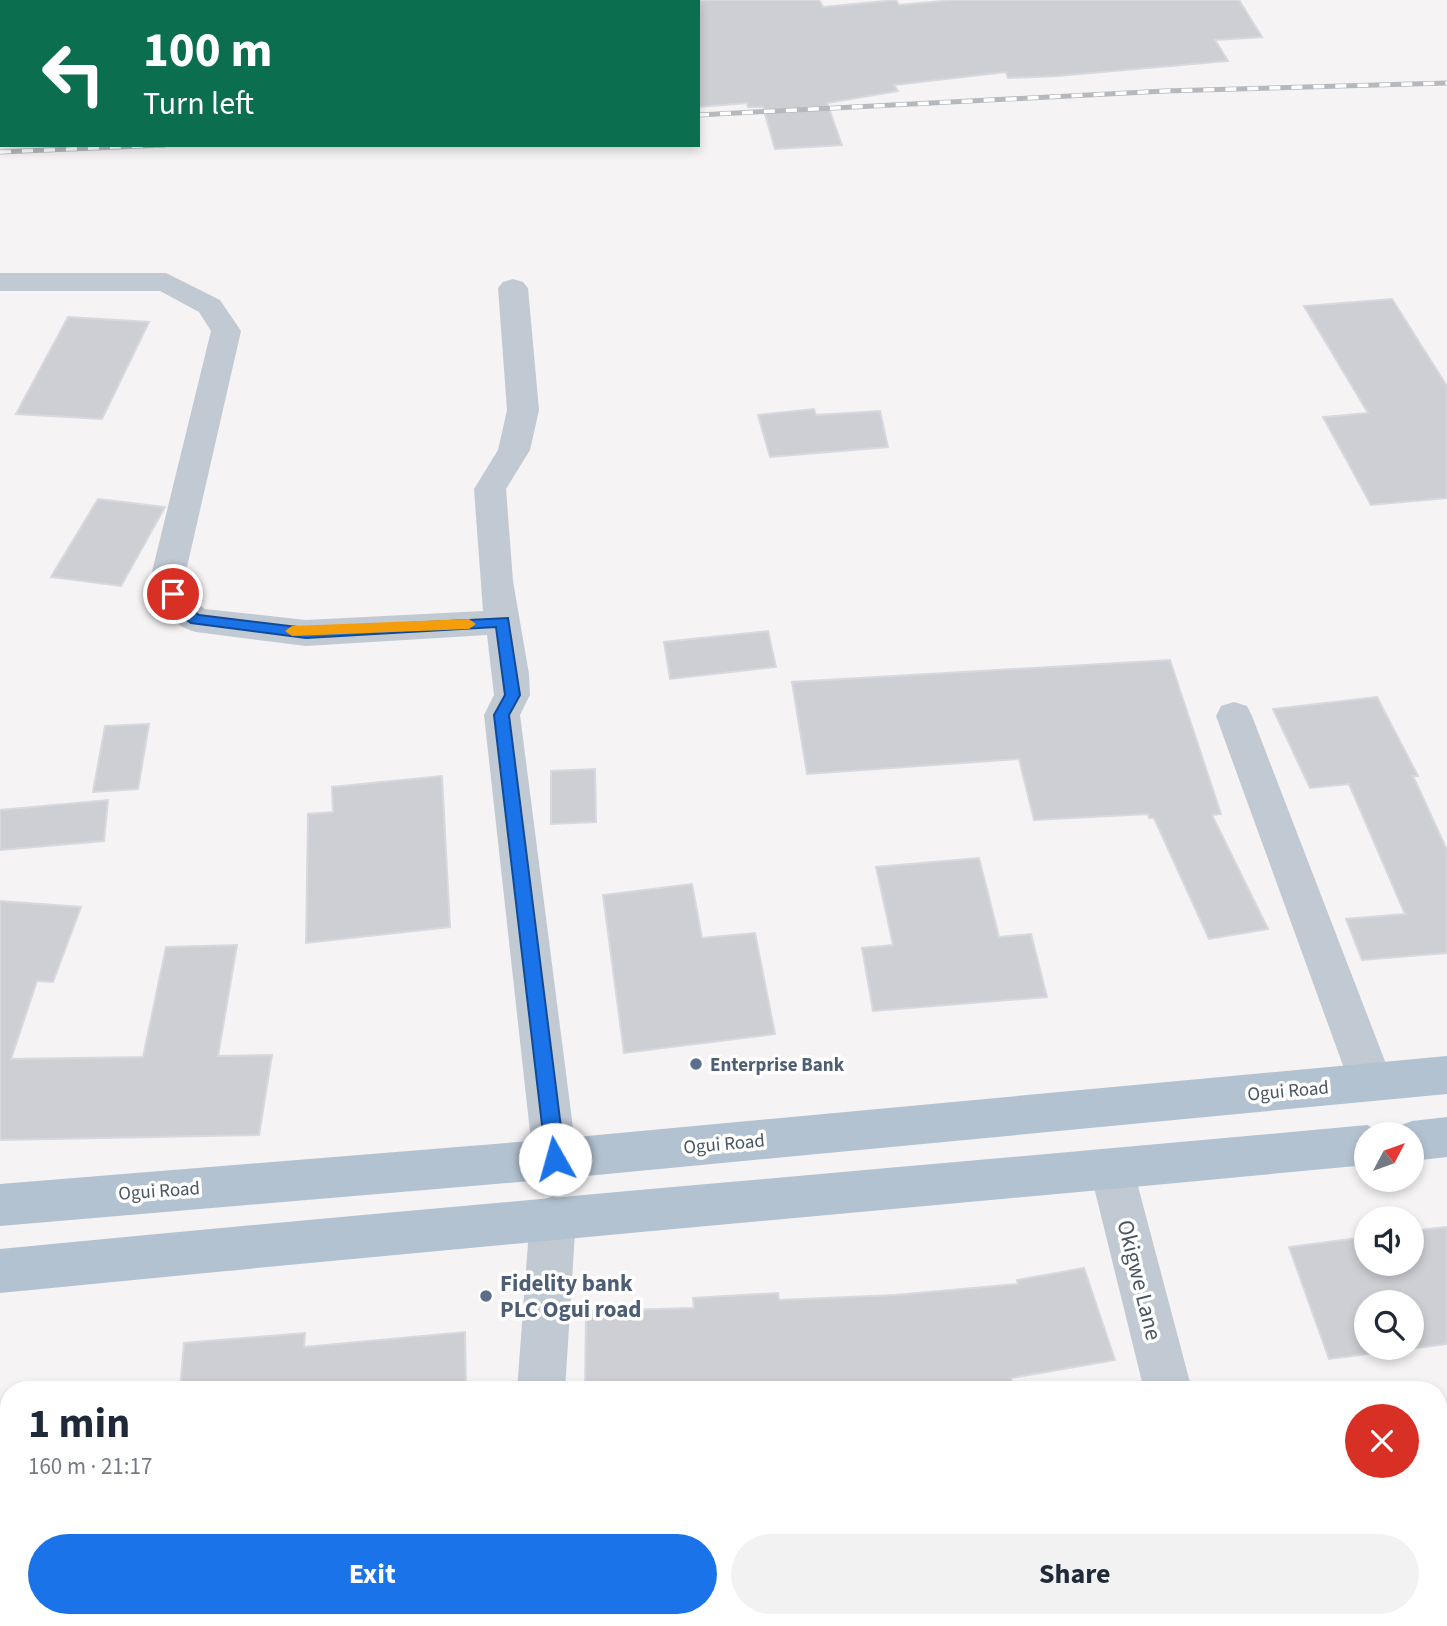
<!DOCTYPE html>
<html lang="en">
<head>
<meta charset="utf-8">
<style>
  :root { --surface:#fff; --page:#f2f2f3; --text:#1f2937; --muted:#747a83; --accent:#1a73e8 }
  body { margin:0; font-family:"Source Sans 3",sans-serif; background:var(--page); color:var(--text); height:100vh; display:flex; flex-direction:column; font-size:26px; white-space:nowrap }
  * { box-sizing:border-box; margin:0 }
  p { font-size:23px; color:var(--muted) }
  .icon { flex:none; width:38px; height:38px; fill:none; stroke:currentColor; stroke-width:2; stroke-linecap:round; stroke-linejoin:round }
  .map { position:relative; flex:1; overflow:hidden }
  .details { position:absolute; left:0px; top:1381px; width:1447px; height:247px; display:flex; flex-direction:column; background:var(--surface); border-radius:28px 28px 0 0; box-shadow:0 4px 10px #0003 }
  .details>* { flex:none }
  .banner { position:absolute; left:0px; top:0px; width:700px; height:147px; box-shadow:0 4px 10px #0003; background:#0b6e4f; color:#fff; overflow:hidden }
  .needle { width:46px; rotate:49deg }
  .buttons { position:absolute; left:1354px; top:1122px; display:grid; gap:14px }
  .buttons a { display:grid; place-items:center; width:70px; height:70px; border-radius:50%; background:var(--surface); box-shadow:0 4px 10px #0003; font-size:35px }
  .pin { position:absolute; display:grid; place-items:center; width:60px; height:60px; color:#fff; margin:-30px; border:4px solid #fff; border-radius:50%; box-shadow:0 2px 7px #0007 }
  .me { position:absolute; width:77px; margin:-38px; rotate:353deg; stroke-linejoin:round; filter:drop-shadow(0 0 5px #0008) }
  .turn { display:flex; align-items:center; gap:24px; height:147px; padding:0 28px; font-size:32px }
  .turn .icon { width:91px; height:91px; stroke-width:2.5 }
  .turn b { display:block; font-size:49px; line-height:60px }
  .round { display:grid; place-items:center; flex:none; width:74px; height:74px; border-radius:37px; background:var(--page) }
  .headline { display:flex; align-items:center; justify-content:space-between; height:119px; padding:0 28px }
  h1 { font-size:42px; font-weight:700; line-height:52px }
  .primary-button { display:flex; gap:14px; margin-top:auto; padding:14px 28px }
  .primary-button a { flex:1; height:80px; border-radius:42px; background:var(--accent); color:#fff; font-size:28px; font-weight:700; line-height:80px; text-align:center }
  .primary-button a+a { background:var(--page); color:var(--text) }
  .map>svg:first-child { display:block }
  .building { fill:#cdcfd5; stroke:#d7d9de; stroke-width:2; fill-rule:evenodd }
  .lines { fill:none; stroke-linecap:round; stroke-linejoin:round }
  .minor { fill:#c1cad2; fill-rule:evenodd }
  .major { fill:#b3c2d1; fill-rule:evenodd }
  .rail-casing { stroke:#b5b8bd; stroke-width:5 }
  .rail { stroke:#fff; stroke-width:3.5; stroke-dasharray:11; stroke-linecap:butt }
  .route { fill:#1a73e8; stroke:#114b97; stroke-width:2 }
  .slow { fill:#f59e0b }
  .service-dot { fill:#5c6f8a; stroke:#fff; stroke-width:2.5 }
  .labels { text-anchor:middle; stroke-width:7; stroke-linejoin:round; paint-order:stroke }
  .service-label { font-size:19px; font-weight:bold; fill:#4e5e75; stroke:#fff; text-anchor:start }
  .street-label { font-size:19px; fill:#4a5661; stroke:#fff }
  .near-street-label { font-size:23px; fill:#4a5661; stroke:#fff }
  .near-service-label { font-size:23px; font-weight:bold; fill:#4e5e75; stroke:#fff; text-anchor:start }
</style>
</head>
<body>
<div class="map">
<svg width="1447" height="1626" viewBox="0 0 1447 1626">
  <rect width="100%" height="100%" fill="#f5f3f3"/>
  <!-- building -->
  <g class="building">
    <polygon points="698,0 819,0 823,7 896,0 899,5 954,0 1239,0 1262,37 1215,40 1228,61 1057,76 1008,78 1006,72 894,85 898,91 827,103 842,145 775,149 763,107 748,107 747,103 698,107"/>
    <polygon points="1392,299 1447,386 1447,498 1371,505 1323,417 1368,413 1304,306"/>
    <polygon points="68,317 149,322 102,419 16,414"/>
    <polygon points="814,409 816,415 880,411 888,447 770,457 758,415"/>
    <polygon points="98,499 165,507 121,586 51,577"/>
    <polygon points="768,631 776,667 670,679 664,642"/>
    <polygon points="1170,660 1221,814 1212,815 1268,929 1209,939 1154,818 1149,818 1148,814 1034,820 1019,759 807,774 792,682"/>
    <polygon points="1377,697 1418,776 1413,776 1447,850 1447,953 1362,960 1346,919 1405,914 1349,784 1310,788 1273,709"/>
    <polygon points="149,724 138,789 93,792 105,726"/>
    <polygon points="595,769 596,822 551,824 551,771"/>
    <polygon points="442,776 450,927 306,943 308,814 333,812 332,787"/>
    <polygon points="108,800 104,841 0,850 0,810"/>
    <polygon points="979,858 999,937 1031,934 1047,997 873,1011 862,948 893,945 876,867"/>
    <polygon points="692,884 702,938 755,933 775,1034 624,1053 603,895"/>
    <polygon points="0,901 81,907 53,982 37,981 11,1059 143,1057 166,947 237,945 218,1056 272,1055 259,1135 0,1140"/>
    <path d="M1447,1227v117l-118,15 -40,-112 78,-10v27h45v-33zM1367,1302h45v46h-45z"/>
    <polygon points="1084,1268 1115,1360 1011,1378 1014,1390 585,1390 586,1311 694,1308 693,1298 778,1293 779,1300 895,1295 1018,1284 1017,1280"/>
    <polygon points="465,1332 466,1390 180,1390 184,1343 305,1333 304,1347"/>
  </g>
  <g class="lines">
    <!-- minor -->
    <g class="minor">
      <polygon points="266,0 321,0 322,2 267,2"/>
      <polygon points="613,0 652,0 612,2"/>
      <path d="M0,273h166l54,27 21,31 -57,249 8,20 13,9 101,11 177,-9 -9,-122 24,-39 9,-40 -9,-122 5,-6 10,-3 10,3 5,6 11,122 -9,40 -24,39 7,92 16,93 1,21 -10,20 57,444 -6,14 -16,6 -16,-6 -6,-14 -49,-444 10,-20 -7,-60 -181,11 -110,-14c-28,-8 -36,-26 -46,-52l61,-249 -12,-19 -39,-21h-160z"/>
      <polygon points="1234,702 1247,706 1252,716 1393,1082 1386,1095 1371,1101 1356,1095 1349,1082 1216,716 1221,706"/>
      <polygon points="1112,1151 1128,1157 1134,1171 1192,1390 1144,1390 1090,1171 1096,1157"/>
      <polygon points="553,1196 569,1202 576,1217 565,1390 517,1390 530,1217 537,1202"/>
      <rect x="512" y="1619" width="52" height="7"/>
      <polygon points="1201,1619 1253,1619 1254,1626 1202,1626"/>
    </g>
    <!-- major -->
    <g class="major">
      <polygon points="1447,1056 1447,1094 555,1179 0,1226 0,1184 555,1139"/>
      <polygon points="1447,1117 1447,1157 1412,1161 1412,1134 1393,1134 1396,1127 1412,1121"/>
      <path d="M1367,1125l17,9h-17v31c-456,43 -912,83 -1367,128v-44c455,-44 911,-82 1367,-124z"/>
    </g>
    <!-- rail casing -->
    <g class="rail-casing">
      <g id="rail">
        <polyline points="698,115 1165,91 1447,83"/>
        <polyline points="0,152 165,145"/>
      </g>
    </g>
    <!-- rail -->
    <use href="#rail" class="rail"/>
  </g>
  <!-- route -->
  <polygon class="route" points="173,589 178,590 184,604 199,615 306,628 508,618 520,695 509,715 565,1159 562,1165 555,1168 549,1165 546,1159 494,715 505,695 496,627 306,638 191,623 173,610 165,594"/>
  <!-- slow -->
  <polygon class="slow" points="469,619 476,624 469,629 292,636 285,631 292,626"/>
  <!-- markers -->
  <g class="service-dot">
    <circle cx="696" cy="1064" r="7"/>
    <circle cx="486" cy="1296" r="7"/>
  </g>
  <g class="labels">
    <!-- service labels -->
    <g class="service-label">
      <text x="710" y="1071">Enterprise Bank</text>
    </g>
    <!-- street labels -->
    <g class="street-label">
      <text transform="translate(1288 1090) rotate(-5)" y="7">Ogui Road</text>
      <text transform="translate(724 1143) rotate(-5)" y="7">Ogui Road</text>
      <text transform="translate(159 1190) rotate(-4)" y="7">Ogui Road</text>
    </g>
    <!-- near-street labels -->
    <g class="near-street-label">
      <text transform="translate(1140 1280) rotate(76)" y="8">Okigwe Lane</text>
    </g>
    <!-- near-service labels -->
    <g class="near-service-label">
      <text x="500" y="1291">Fidelity bank<tspan x="500" dy="26">PLC Ogui road</tspan></text>
    </g>
  </g>
</svg>
<div class="buttons">
<a><svg class="needle" viewBox="-14 -14 28 28"><path d="M0-13l5 13h-10z" fill="#e53935"/><path d="M0 13l5-13h-10z" fill="#747a83"/></svg></a>
<a><svg class="icon" aria-label="sound" viewBox="0 0 24 24"><path d="M4 9h4l5-4v14l-5-4H4zM17 9q2 3 0 6"/></svg></a>
<a><svg class="icon" aria-label="search" viewBox="0 0 24 24"><circle cx="10" cy="10" r="6"/><path d="M15 15l6 6"/></svg></a>
</div>
<div class="pin" style="left:173px;top:594px;background:#d93025"><svg class="icon" aria-label="arrive" viewBox="0 0 24 24"><path d="M6 21V4h12l-3 4 3 4H6"/></svg></div>
<svg class="me" style="left:555px;top:1159px" viewBox="-20 -20 40 40"><circle r="19" fill="#fff"/><path d="M0-13L10 11 0 6-10 11z" fill="#1a73e8"/></svg>
<div class="banner">
<div class="turn"><svg class="icon" aria-label="left" viewBox="0 0 24 24"><path d="M17 20v-9H6M10 6l-5 5 5 5"/></svg><div><b>100 m</b>Turn left</div></div>
</div>
<section class="details">
<div class="headline"><div><h1>1 min</h1><p>160 m · 21:17</p></div><a class="round" style="background:#d93025;color:#fff"><svg class="icon" aria-label="close" viewBox="0 0 24 24"><path d="M6 6l12 12M18 6L6 18"/></svg></a></div>
<div class="primary-button"><a>Exit</a><a>Share</a></div>
</section>
</div>
</body>
</html>
